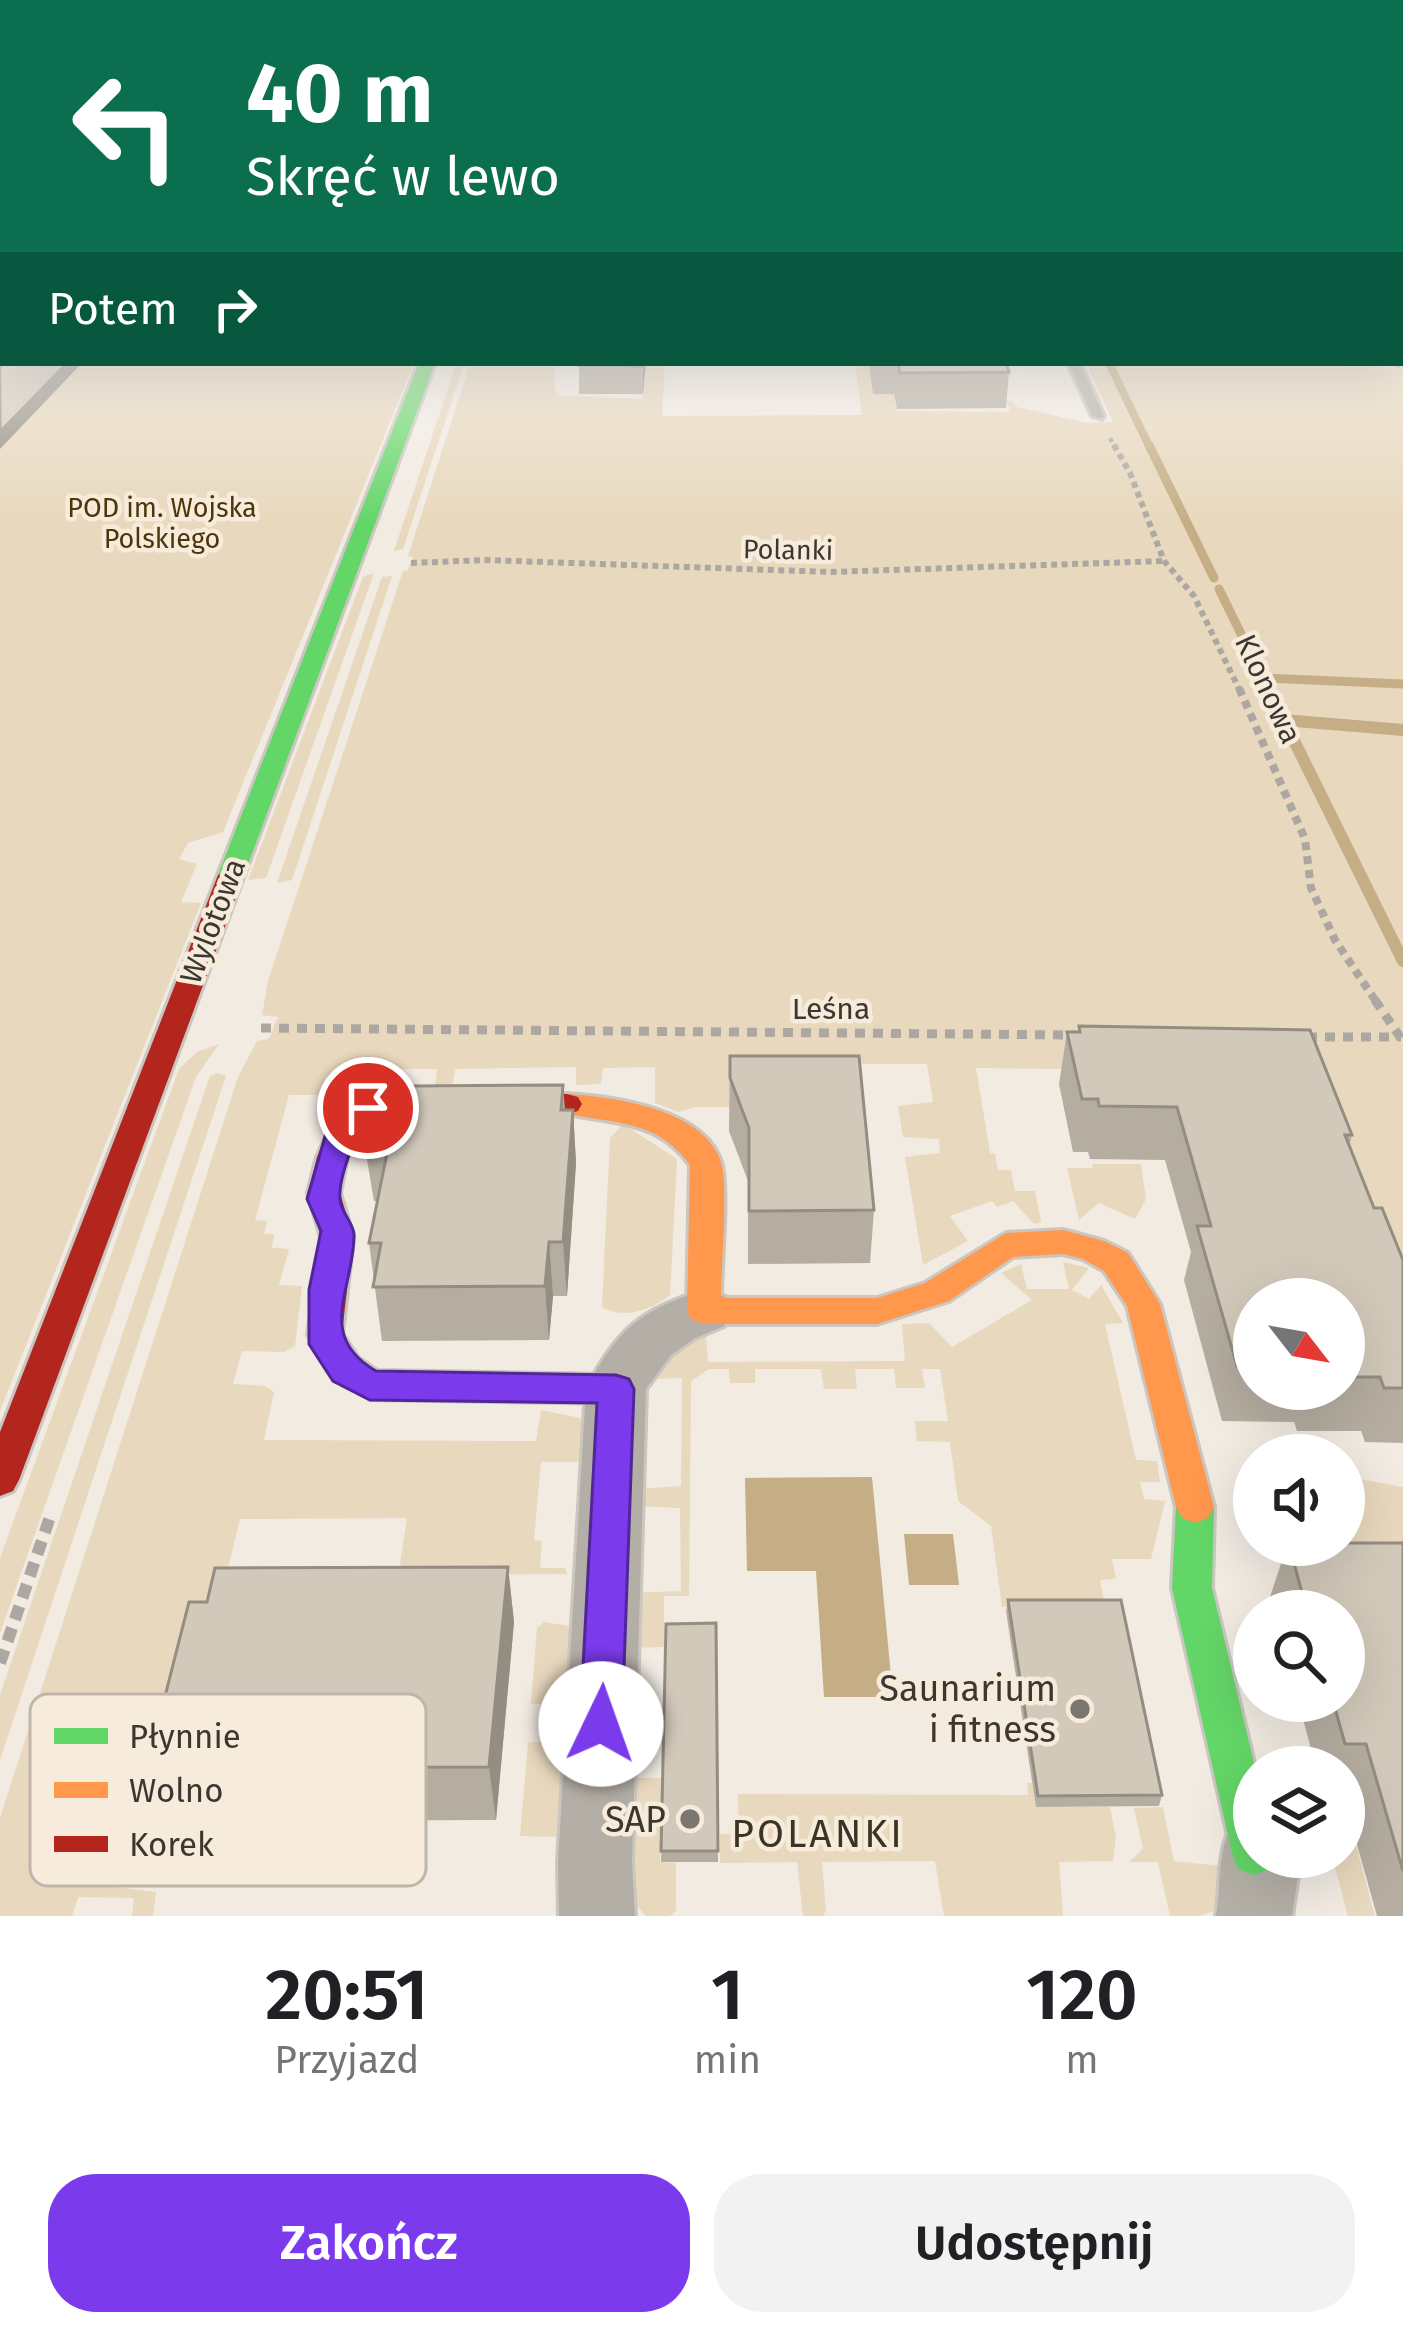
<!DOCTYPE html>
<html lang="pl">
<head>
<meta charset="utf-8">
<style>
  :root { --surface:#fff; --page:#f2f2f2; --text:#202124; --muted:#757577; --accent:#7c3aed }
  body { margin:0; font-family:"Fira Sans",sans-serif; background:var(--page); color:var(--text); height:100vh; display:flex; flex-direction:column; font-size:45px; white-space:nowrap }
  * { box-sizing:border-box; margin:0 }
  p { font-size:39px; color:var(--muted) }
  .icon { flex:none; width:66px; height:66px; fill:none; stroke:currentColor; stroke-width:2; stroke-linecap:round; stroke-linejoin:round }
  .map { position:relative; height:1916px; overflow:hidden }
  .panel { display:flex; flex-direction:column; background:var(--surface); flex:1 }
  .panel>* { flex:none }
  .banner { position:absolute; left:0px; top:0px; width:1404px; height:366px; box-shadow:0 12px 48px #0002; background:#0b6e4f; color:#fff; overflow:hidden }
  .needle { width:78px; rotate:121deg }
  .buttons { position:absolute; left:1233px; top:1278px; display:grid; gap:24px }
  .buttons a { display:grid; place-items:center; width:132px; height:132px; border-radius:50%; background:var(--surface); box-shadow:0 12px 48px #0002; font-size:60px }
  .pin { position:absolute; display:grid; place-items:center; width:102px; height:102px; color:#fff; margin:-51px; border:6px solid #fff; border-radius:50%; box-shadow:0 3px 12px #0007 }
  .me { position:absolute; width:132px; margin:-66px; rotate:3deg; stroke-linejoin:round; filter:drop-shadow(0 0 9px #0008) }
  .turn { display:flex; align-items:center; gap:42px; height:252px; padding:0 48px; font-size:54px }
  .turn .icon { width:156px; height:156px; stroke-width:2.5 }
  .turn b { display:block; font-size:84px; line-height:102px }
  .then { display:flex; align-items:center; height:114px; padding:0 48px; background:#0003; gap:24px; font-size:45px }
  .eta { display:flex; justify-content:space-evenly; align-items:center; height:204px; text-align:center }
  .eta b { font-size:72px; font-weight:600; line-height:84px }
  .cta { display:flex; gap:24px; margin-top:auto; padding:24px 48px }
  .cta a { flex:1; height:138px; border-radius:48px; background:var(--accent); color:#fff; font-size:48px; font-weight:600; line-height:138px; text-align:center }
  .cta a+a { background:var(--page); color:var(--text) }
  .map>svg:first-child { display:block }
  .green { fill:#e8d8bd }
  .water { fill:#c5ad85 }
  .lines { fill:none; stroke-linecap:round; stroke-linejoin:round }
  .stream-far2 { stroke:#c5ad85; stroke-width:8 }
  .stream-far1 { stroke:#c5ad85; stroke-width:9 }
  .stream { stroke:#c5ad85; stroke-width:12 }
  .lane-casing { stroke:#cbc6c0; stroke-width:6 }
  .street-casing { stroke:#cbc6c0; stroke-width:6 }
  .fast-casing { stroke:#cbc6c0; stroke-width:6 }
  .slow-casing { stroke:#cbc6c0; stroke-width:6 }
  .jam-casing { stroke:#cbc6c0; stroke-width:6 }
  .path-far4 { stroke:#aca8a1; stroke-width:4.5; stroke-dasharray:4.5 3; stroke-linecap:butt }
  .path-far3 { stroke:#aca8a1; stroke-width:6; stroke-dasharray:6 4.5; stroke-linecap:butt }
  .path-far2 { stroke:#aca8a1; stroke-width:8; stroke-dasharray:8 6; stroke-linecap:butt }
  .path-far1 { stroke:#aca8a1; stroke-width:9; stroke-dasharray:10 8; stroke-linecap:butt }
  .path { stroke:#aca8a1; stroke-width:12; stroke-dasharray:14 9; stroke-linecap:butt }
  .lane { fill:#b4afa6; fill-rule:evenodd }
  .street { fill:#b4afa6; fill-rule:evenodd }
  .fast { fill:#63d668; fill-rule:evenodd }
  .slow { fill:#ff974d; fill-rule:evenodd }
  .jam { fill:#b3261e; fill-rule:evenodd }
  .wall { fill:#b5ada0; fill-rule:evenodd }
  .shaded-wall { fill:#938d82 }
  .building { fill:#d2c9ba; stroke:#938d82; stroke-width:3 }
  .route { fill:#7c3aed; stroke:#51269a; stroke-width:3 }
  .poi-dot { fill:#7b776f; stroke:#f7ecdc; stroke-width:4.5 }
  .labels { text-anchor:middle; stroke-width:9; stroke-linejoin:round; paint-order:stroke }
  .far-park-label { font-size:27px; fill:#4d3609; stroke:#f7ecdc }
  .far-street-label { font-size:27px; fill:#3c3831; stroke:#f7ecdc }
  .street-label { font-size:30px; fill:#3c3831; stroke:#f7ecdc }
  .near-poi-label { font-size:36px; fill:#3c3831; stroke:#f7ecdc; text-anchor:end }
  .near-neighbourhood-label { font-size:39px; letter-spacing:3px; fill:#3b3326; stroke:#f7ecdc }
  .key { fill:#f7ecdc; stroke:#bfb6a9; stroke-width:3 }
  .key-label { font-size:33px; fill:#3c3831 }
</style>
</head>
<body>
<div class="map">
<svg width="1403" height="1916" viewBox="0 0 1403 1916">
  <rect width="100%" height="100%" fill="#f1ebe2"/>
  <!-- green -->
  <g class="green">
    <polygon points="0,348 3,363 414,363 223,832 188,843 179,859 197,864 181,902 201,903 0,1411"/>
    <polygon points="647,363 665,363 662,416 862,415 855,363 1006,363 889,369 897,411 1006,412 1010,410 1007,401 1011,401 1017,407 1088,423 1113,422 1086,363 1403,367 1403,1354 1297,1072 976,1068 990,1153 995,1154 998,1170 1011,1170 1015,1191 1035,1191 1041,1222 1034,1224 1013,1201 997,1207 992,1201 950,1216 968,1241 923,1265 905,1157 940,1153 939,1139 903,1137 898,1106 933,1102 927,1064 851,1064 855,1107 695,1107 678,1112 655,1103 655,1067 603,1068 601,1084 576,1085 576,1067 455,1069 452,1086 435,1087 437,1069 333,1069 326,1095 289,1095 255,1220 267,1221 264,1234 274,1234 272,1248 289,1249 279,1285 302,1286 295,1346 284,1352 242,1351 233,1384 265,1386 274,1392 264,1440 536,1441 541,1410 580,1418 585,1427 587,1462 541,1462 534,1540 542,1541 540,1568 565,1568 567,1574 405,1575 400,1564 407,1518 240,1519 217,1613 204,1613 149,1832 129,1832 115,1887 156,1892 153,1916 132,1916 134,1898 78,1897 72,1916 0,1916 0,1818 238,1077 257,1041 269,1039 278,1017 262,1015 268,981 403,571 408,570 413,557 408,556 469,367 555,367 555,391 561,396 643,399"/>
    <polygon points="455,367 463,367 403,549 394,551"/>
    <polygon points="374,573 266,878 248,880 363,577"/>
    <polygon points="392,576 292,880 277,883 382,577"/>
    <polygon points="219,1044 196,1077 0,1633 0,1558 179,1069 197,1052"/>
    <polygon points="218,1073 226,1076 0,1760 0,1695 210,1076"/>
    <path d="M623,1124l54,35 -7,136c-19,15 -47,25 -68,12l8,-169z"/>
    <polygon points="1092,1164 1141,1164 1146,1199 1135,1219 1099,1203 1079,1220 1067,1168 1093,1168"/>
    <polygon points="1063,1262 1089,1268 1072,1290 1089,1299 1101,1285 1123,1323 1105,1324 1136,1460 1157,1461 1160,1482 1140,1482 1144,1499 1165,1501 1151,1559 1112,1559 1116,1579 1100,1580 1105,1606 1002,1607 991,1526 958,1501 950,1442 917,1441 915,1421 948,1421 940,1369 922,1369 925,1388 896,1388 894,1369 855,1369 857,1389 824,1389 821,1369 755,1369 755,1383 730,1383 729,1369 709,1369 691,1381 689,1596 664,1596 664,1647 631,1648 632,1593 681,1591 680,1508 638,1506 639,1489 681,1486 682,1378 645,1379 658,1348 706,1335 708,1362 905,1361 902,1324 929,1323 952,1347 1032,1300 1001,1273 1021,1264 1027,1289 1069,1289"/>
    <polygon points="1344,1476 1403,1487 1403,1581 1344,1545"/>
    <polygon points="544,1622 575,1627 568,1704 531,1704 537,1628"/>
    <polygon points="528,1742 567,1742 565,1837 520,1836"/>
    <polygon points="636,1778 662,1778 660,1862 676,1863 676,1910 670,1916 646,1916 631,1899 628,1784"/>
    <polygon points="1027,1783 1032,1783 1036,1807 1110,1807 1116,1837 1113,1861 1059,1862 1063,1916 944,1916 935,1861 822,1862 826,1911 823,1916 803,1916 797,1862 720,1863 720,1834 739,1834 738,1794 1028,1795"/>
    <polygon points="1163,1807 1174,1861 1222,1866 1218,1910 1199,1916 1170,1916 1158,1862 1129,1862 1143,1849 1134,1808"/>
    <polygon points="1344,1838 1354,1838 1375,1916 1348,1916 1332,1857 1344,1857"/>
  </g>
  <!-- water -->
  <g class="water">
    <polygon points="872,1477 893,1697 824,1697 816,1571 747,1571 745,1478"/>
    <polygon points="904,1534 953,1534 959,1585 909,1585"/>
  </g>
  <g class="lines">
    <!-- stream-far2 -->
    <polyline class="stream-far2" points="1109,363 1150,448"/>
    <!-- stream-far1 -->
    <g class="stream-far1">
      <polyline points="1149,445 1214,578"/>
      <polyline points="1219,589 1269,691"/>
      <polyline points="1263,678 1403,684"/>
    </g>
    <!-- stream -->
    <g class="stream">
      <polyline points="1268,688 1403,961"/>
      <polyline points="1284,720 1403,730"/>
    </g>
    <!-- lane casing -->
    <g class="lane-casing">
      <polygon id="lane" points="1068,363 1080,363 1104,416 1102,419 1092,416"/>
    </g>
    <!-- street casing -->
    <g class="street-casing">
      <g id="street">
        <path d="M704,1290l20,6 8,15 -8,15 -29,12 -24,17 -25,34 -14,473 3,54h-76l-1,-54 28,-473c32,-60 54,-79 118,-99z"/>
        <path d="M1254,1820v37h38l6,19 -6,40h-76c5,-30 1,-57 13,-85z"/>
      </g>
    </g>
    <!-- fast casing -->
    <g class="fast-casing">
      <g id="fast">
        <polygon points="419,363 435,363 244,875 231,883 222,880 218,875"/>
        <polygon points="1195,1491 1208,1496 1214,1507 1212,1588 1255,1767 1254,1857 1275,1857 1270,1869 1254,1875 1238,1869 1232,1853 1172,1588 1176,1507 1182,1496"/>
      </g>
    </g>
    <!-- slow casing -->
    <g class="slow-casing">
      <path id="slow" d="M567,1094c46,3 142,15 155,72 6,28 -1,99 -1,132h156l48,-15 81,-50 57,-3 41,11 24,12 32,51 54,203 -6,11 -13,5 -13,-5 -6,-11 -49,-201 -23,-35 -21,-12 -20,-5 -50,3 -64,44 -72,23h-173l-12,-4 -5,-9 3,-146c-35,-49 -82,-40 -134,-54l-4,-7 4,-7z"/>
    </g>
    <!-- jam casing -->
    <g class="jam-casing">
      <g id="jam">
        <polygon points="231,867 244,875 19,1480 13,1491 0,1496 0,1432 218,875"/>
        <polygon points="444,1093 567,1094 578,1097 582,1104 578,1111 567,1114 444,1113 362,1123 347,1157 340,1193 353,1237 342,1334 358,1358 377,1371 616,1375 629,1379 634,1389 629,1399 616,1403 370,1399 334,1378 308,1335 321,1237 308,1193 317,1157 340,1107 351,1104"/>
      </g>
    </g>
    <!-- path-far4 -->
    <g class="path-far4">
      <polyline points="1388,363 1403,366"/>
      <polyline points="1110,438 1115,448"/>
    </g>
    <!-- path-far3 -->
    <g class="path-far3">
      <polyline points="1114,445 1130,473 1164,561 1194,596 1240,691"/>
      <polyline points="411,563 485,560 831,572 1164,561"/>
    </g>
    <!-- path-far2 -->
    <polyline class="path-far2" points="1239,688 1305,839 1311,888 1335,940 1377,1003"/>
    <!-- path-far1 -->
    <g class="path-far1">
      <polyline points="1375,1000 1402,1040"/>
      <polyline points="261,1028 1076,1035"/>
      <polyline points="1307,1037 1401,1037"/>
    </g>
    <!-- path -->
    <polyline class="path" points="0,1663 50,1517"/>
    <!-- lane -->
    <use href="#lane" class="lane"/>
    <!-- street -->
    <use href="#street" class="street"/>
    <!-- fast -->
    <use href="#fast" class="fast"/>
    <!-- slow -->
    <use href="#slow" class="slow"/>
    <!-- jam -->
    <use href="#jam" class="jam"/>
  </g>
  <!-- wall -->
  <g class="wall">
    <polygon points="579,363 646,363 643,394 579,394"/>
    <polygon points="869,363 1006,363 1009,372 1006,408 897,409 894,394 873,394"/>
    <path d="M1079,1026l273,109 -3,11 25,62 29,52v183l-38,-1 -4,-11h-64l-3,-9 -72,-1 -38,-141 7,-28 -26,-92 -75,-1 -2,-7h-15l-14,-68 8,-52h11zM1254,1299h90v90h-90z"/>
    <polygon points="730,1056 874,1210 870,1263 748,1264 748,1181 729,1131"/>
    <polygon points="563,1085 565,1110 573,1110 576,1163 567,1296 553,1296 549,1340 382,1341 369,1243 377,1201 374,1201 365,1148"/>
    <polygon points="1403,1543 1403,1916 1377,1916 1344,1798 1344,1767 1316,1767 1298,1701 1344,1701 1344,1611 1274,1611 1270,1597 1287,1545"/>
    <polygon points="508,1567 514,1622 496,1820 185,1821 168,1768 169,1762 157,1728"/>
    <polygon points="1008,1600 1162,1795 1159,1806 1036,1807 1006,1611"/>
    <polygon points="716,1623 718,1862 661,1862 666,1624"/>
  </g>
  <!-- shaded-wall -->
  <g class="shaded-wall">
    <polygon points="67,363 82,363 0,449 0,432"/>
    <polygon points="643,363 646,363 643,394"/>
    <polygon points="573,1110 576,1163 567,1296 563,1242"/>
    <polygon points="549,1242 553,1296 549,1340 545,1286"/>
    <polygon points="508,1567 514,1622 496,1820 489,1767"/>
  </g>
  <!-- building -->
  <g class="building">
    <polygon points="0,345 3,345 3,363 67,363 0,432"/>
    <polygon points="579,363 643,363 643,366 578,365"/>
    <polygon points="898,363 1006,363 1009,372 900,373"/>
    <polygon points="1079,1026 1310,1030 1352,1135 1345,1135 1374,1208 1382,1208 1403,1260 1403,1388 1384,1388 1380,1377 1344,1377 1344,1299 1254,1299 1254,1367 1237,1366 1197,1226 1211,1226 1177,1107 1099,1106 1098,1099 1082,1099 1067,1032 1080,1032"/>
    <polygon points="730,1056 859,1056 874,1210 749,1211 749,1128 730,1078"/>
    <polygon points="563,1085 561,1110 573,1110 563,1242 549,1242 545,1286 373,1287 381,1243 369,1243 388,1148 365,1148 377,1094 410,1094 412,1086"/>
    <polygon points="1344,1543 1403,1543 1403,1871 1366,1744 1345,1744 1333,1701 1344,1701 1344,1611 1307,1611 1289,1545 1344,1545"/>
    <polygon points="508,1567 489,1767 168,1768 177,1727 157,1728 189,1602 207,1602 215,1568"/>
    <polygon points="1008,1600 1121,1600 1162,1795 1038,1796"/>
    <polygon points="716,1623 718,1851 661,1851 666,1624"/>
  </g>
  <!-- sky -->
  <linearGradient id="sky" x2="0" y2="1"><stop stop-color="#9ab1c0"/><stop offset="0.49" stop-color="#f9f6f2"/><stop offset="1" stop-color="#f9f6f2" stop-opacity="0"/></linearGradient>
  <rect width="1403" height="525" fill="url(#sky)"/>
  <!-- route -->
  <path class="route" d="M368,1098l15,10 -24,16c-5,21 -21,53 -19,75 0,12 13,23 14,35 1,53 -40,101 22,137l240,4 13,4 5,10 -12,335 -6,14 -15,5 -15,-5 -6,-14 17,-321 -227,-3 -37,-19 -24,-37v-54l12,-59 -14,-32 22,-76 11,-17z"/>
  <!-- markers -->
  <g class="poi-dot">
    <circle cx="1080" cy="1709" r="12"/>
    <circle cx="690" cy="1819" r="12"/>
  </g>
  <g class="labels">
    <!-- far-park labels -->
    <g class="far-park-label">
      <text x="162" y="517">POD im. Wojska<tspan x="162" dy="31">Polskiego</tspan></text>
    </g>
    <!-- far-street labels -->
    <g class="far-street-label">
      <text transform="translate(788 550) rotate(1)" y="9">Polanki</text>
    </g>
    <!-- street labels -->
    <g class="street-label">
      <text transform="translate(1268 689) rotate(65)" y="10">Klonowa</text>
      <text transform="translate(213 921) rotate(-69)" y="10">Wylotowa</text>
      <text x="831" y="1019">Leśna</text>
    </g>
    <!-- near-poi labels -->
    <g class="near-poi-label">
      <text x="1056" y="1701">Saunarium<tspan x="1056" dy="41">i fitness</tspan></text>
      <text x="666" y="1832">SAP</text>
    </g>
    <!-- near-neighbourhood labels -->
    <g class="near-neighbourhood-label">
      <text x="818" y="1847">POLANKI</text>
    </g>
  </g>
  <!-- legend -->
  <rect x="30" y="1694" width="396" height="192" rx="18" class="key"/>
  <rect x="54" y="1728" width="54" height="16" fill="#63d668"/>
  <rect x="54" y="1782" width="54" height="16" fill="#ff974d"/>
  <rect x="54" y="1836" width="54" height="16" fill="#b3261e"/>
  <g class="key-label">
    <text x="129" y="1748">Płynnie</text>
    <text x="129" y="1802">Wolno</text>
    <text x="129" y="1856">Korek</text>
  </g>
</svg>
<div class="buttons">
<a><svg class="needle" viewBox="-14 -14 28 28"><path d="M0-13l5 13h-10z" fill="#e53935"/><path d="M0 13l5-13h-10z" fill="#757577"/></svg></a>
<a><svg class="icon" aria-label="sound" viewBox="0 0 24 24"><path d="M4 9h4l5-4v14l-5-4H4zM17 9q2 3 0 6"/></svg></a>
<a><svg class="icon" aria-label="search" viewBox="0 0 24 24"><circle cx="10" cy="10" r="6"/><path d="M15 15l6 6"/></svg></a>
<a><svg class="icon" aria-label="layers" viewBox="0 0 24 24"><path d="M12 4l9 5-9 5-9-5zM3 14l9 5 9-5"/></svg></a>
</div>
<div class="pin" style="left:368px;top:1108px;background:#d93025"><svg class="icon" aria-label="arrive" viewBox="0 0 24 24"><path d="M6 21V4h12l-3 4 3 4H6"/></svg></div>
<svg class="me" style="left:601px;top:1724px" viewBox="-20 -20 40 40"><circle r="19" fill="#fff"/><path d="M0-13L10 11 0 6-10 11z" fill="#7c3aed"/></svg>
<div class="banner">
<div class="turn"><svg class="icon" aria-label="left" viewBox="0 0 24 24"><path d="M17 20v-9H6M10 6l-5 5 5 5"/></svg><div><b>40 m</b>Skręć w lewo</div></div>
<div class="then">Potem<svg class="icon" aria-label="right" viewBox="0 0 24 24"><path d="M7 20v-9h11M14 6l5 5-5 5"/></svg></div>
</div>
</div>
<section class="panel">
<div class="eta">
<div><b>20:51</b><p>Przyjazd</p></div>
<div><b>1</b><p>min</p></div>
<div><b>120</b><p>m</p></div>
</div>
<div class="cta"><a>Zakończ</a><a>Udostępnij</a></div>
</section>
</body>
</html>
